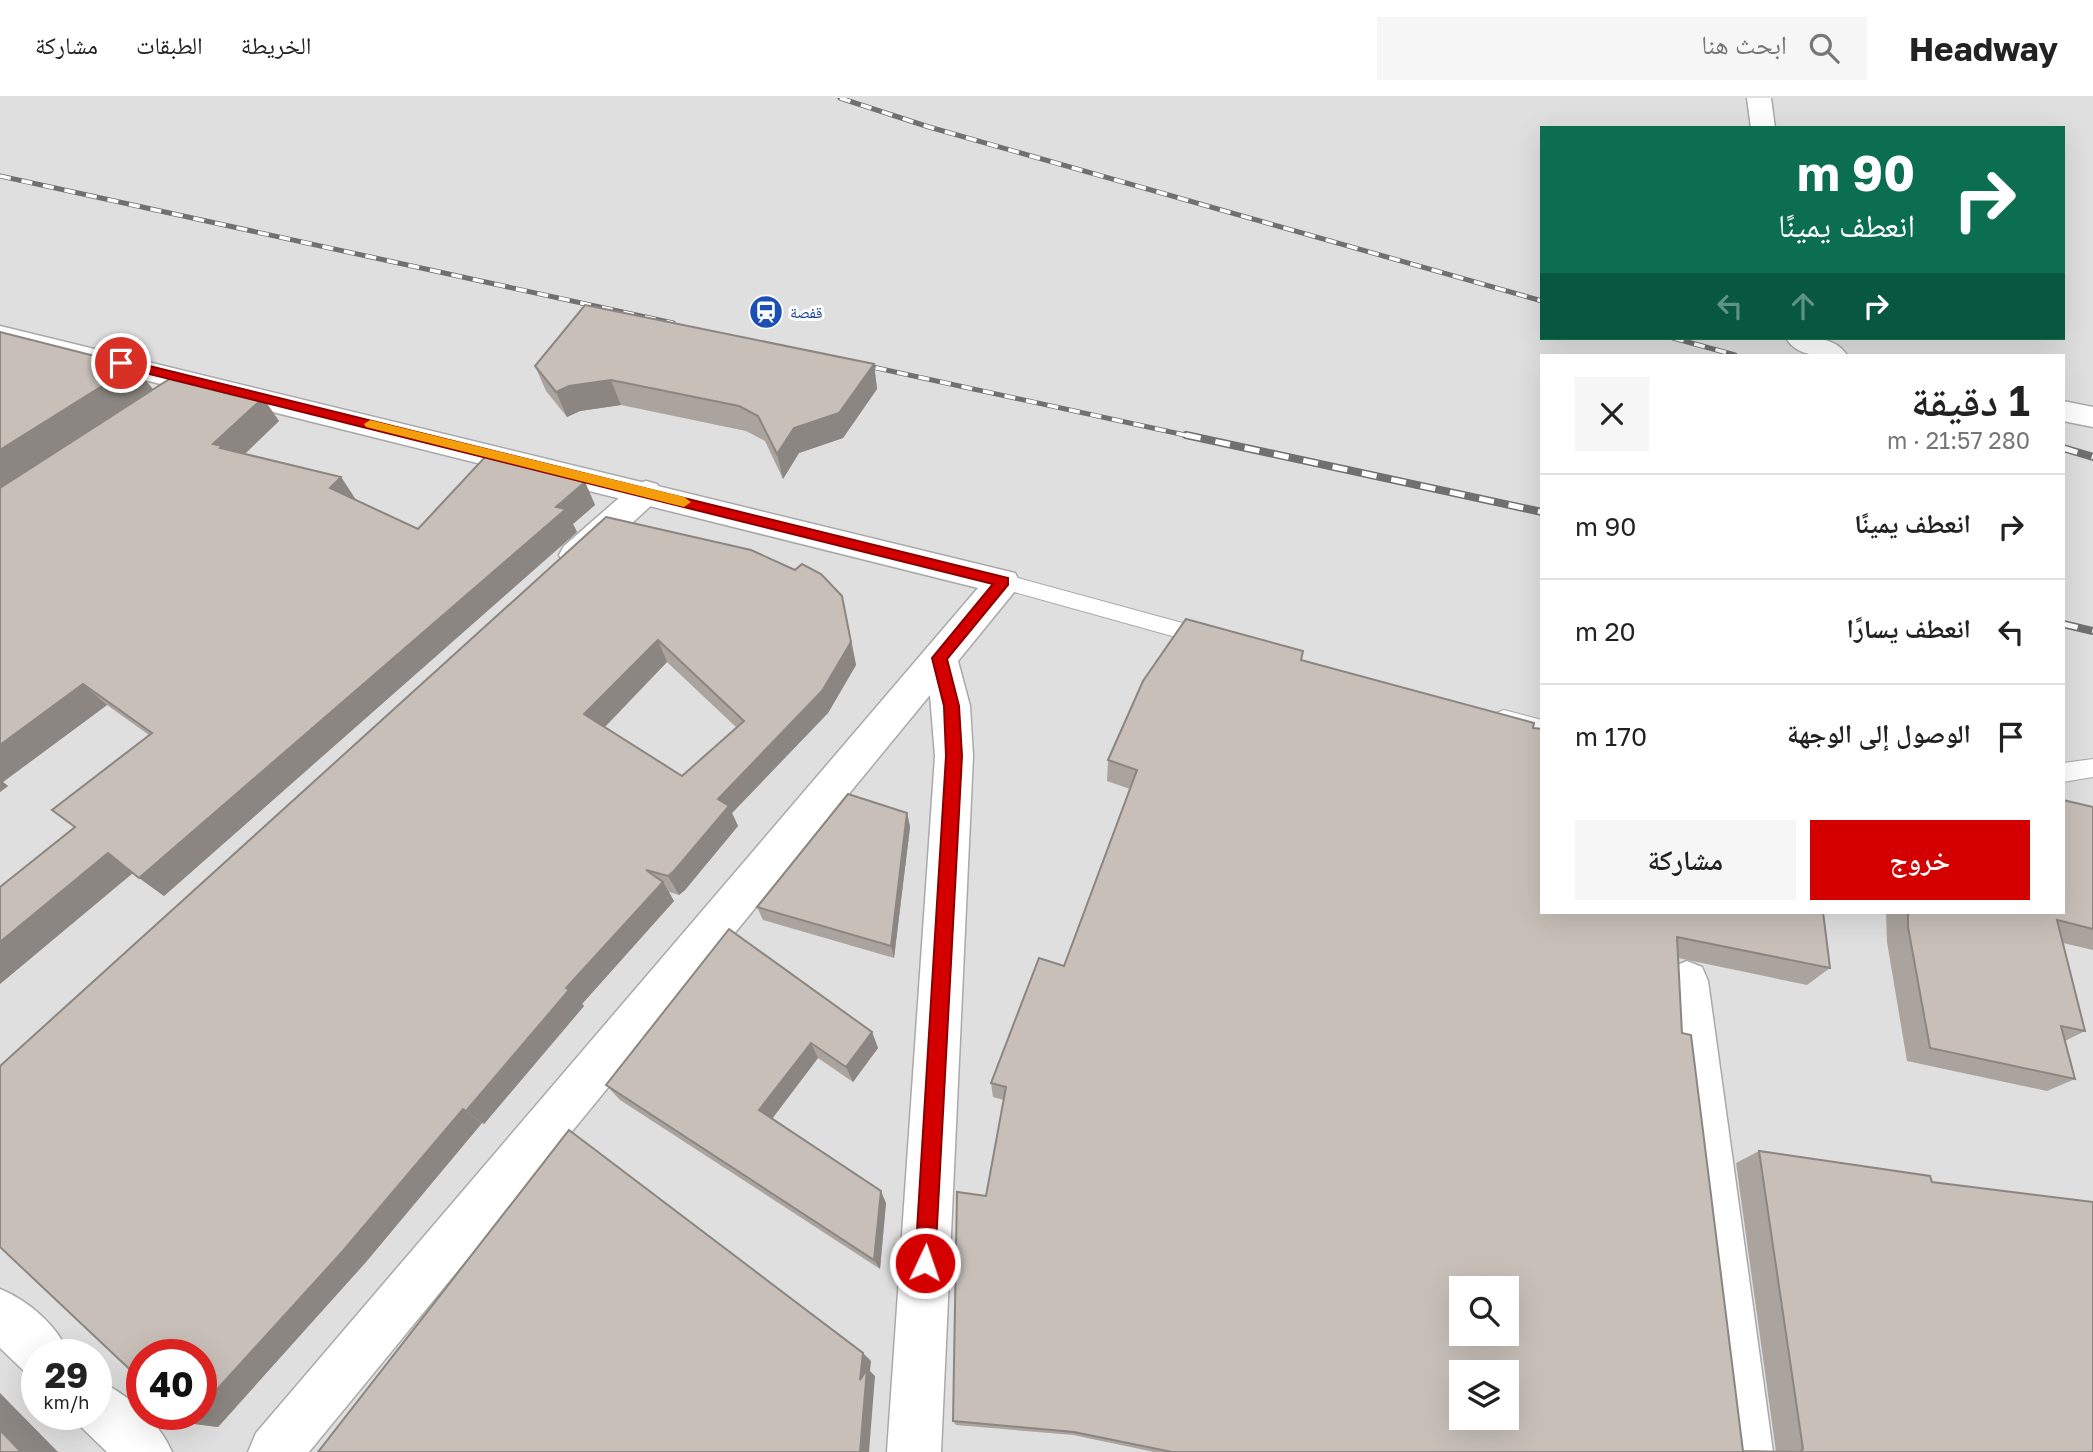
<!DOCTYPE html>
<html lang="ar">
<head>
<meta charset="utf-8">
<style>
  :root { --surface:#fff; --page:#f6f6f6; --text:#222; --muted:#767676; --line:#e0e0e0; --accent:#d40000 }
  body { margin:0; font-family:"Golos Text","Noto Naskh Arabic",sans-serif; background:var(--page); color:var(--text); direction:rtl; height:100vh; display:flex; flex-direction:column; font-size:26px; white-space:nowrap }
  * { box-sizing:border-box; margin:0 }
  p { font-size:23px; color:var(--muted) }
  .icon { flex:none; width:38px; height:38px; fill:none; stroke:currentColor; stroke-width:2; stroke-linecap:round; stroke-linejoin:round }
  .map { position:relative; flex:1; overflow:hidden; direction:ltr }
  .drawer { position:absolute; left:1540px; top:256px; width:525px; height:560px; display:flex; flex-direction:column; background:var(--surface); border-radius:0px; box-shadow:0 7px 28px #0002; direction:rtl }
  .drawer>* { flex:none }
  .hud { position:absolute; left:1540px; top:28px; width:525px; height:214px; border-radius:0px; box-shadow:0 7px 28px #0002; direction:rtl; background:#0b6e4f; color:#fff; overflow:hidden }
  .tools { position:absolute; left:1449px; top:1178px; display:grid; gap:14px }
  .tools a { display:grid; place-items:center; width:70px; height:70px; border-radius:0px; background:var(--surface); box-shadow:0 7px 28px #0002; font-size:35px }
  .speed { position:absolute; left:21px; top:1241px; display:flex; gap:14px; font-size:35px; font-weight:700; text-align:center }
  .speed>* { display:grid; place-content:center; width:91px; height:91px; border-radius:50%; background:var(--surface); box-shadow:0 7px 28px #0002; line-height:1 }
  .speed small { font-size:18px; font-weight:400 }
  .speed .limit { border:10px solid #d22; background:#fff; color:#111 }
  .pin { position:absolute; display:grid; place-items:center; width:60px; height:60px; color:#fff; margin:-30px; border:4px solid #fff; border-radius:50%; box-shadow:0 2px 7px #0007 }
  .me { position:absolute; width:77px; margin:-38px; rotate:3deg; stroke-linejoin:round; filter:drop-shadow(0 0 5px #0008) }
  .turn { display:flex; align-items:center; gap:24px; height:147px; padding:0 35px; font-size:32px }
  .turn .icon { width:91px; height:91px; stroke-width:2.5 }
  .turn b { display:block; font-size:49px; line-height:60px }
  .lanes { display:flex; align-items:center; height:66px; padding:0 35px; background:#0003; justify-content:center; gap:35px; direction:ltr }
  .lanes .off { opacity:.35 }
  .round { display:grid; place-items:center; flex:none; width:74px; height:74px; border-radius:0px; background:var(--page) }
  .summary { display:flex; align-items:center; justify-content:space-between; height:119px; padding:0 35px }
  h1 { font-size:42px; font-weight:600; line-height:52px }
  .cta { display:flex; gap:14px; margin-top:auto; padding:14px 35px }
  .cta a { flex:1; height:80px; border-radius:0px; background:var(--accent); color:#fff; font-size:28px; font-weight:600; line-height:80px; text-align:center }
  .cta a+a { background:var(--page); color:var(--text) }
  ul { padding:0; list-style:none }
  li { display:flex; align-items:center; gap:21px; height:105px; padding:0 35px; border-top:2px solid var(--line) }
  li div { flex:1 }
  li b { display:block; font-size:26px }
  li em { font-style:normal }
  header { display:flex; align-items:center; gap:42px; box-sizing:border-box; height:98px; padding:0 35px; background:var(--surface); border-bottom:2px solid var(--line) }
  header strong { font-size:33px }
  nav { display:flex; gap:38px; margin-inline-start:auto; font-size:24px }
  .search { width:490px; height:63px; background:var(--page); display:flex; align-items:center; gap:18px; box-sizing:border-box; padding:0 24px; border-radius:0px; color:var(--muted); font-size:26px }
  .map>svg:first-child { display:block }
  .residential { fill:#e0dfdf; fill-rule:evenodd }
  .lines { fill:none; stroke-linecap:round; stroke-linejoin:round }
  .service-casing { stroke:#a9a9a9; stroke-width:2 }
  .minor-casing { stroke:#a9a9a9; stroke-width:3 }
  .tertiary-casing { stroke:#a9a9a9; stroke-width:3 }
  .service { fill:#fff; fill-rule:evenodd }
  .minor { fill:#fff; fill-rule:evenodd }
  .tertiary { fill:#fff; fill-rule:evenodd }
  .rail-far1-casing { stroke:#707070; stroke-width:5 }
  .rail-casing { stroke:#707070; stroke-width:8 }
  .rail-far1 { stroke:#fff; stroke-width:3.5; stroke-dasharray:11; stroke-linecap:butt }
  .rail { stroke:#fff; stroke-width:5; stroke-dasharray:15; stroke-linecap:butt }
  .wall { fill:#aba49e; fill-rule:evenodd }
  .shaded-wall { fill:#8b8681 }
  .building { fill:#c7bfb8; stroke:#8b8681; stroke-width:2; fill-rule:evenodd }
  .route { fill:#d40000; stroke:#8a0000; stroke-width:2 }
  .slow { fill:#f59e0b }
  .labels { text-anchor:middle; stroke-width:6; stroke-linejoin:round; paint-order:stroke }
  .far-transit-label { font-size:16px; fill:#164399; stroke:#fff; text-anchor:start }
</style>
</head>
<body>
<header>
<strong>Headway</strong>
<div class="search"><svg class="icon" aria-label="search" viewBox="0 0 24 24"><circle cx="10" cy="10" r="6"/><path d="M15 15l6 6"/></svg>ابحث هنا</div>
<nav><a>الخريطة</a><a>الطبقات</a><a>مشاركة</a></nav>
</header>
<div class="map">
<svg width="2093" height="1354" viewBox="0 0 2093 1354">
  <rect width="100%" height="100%" fill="#f2efe9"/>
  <!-- residential -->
  <path class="residential" d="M0,0h2093v1354h-2093zM1542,30h521v210h-521zM1542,257h521v557h-521zM1461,1190h46v46h-46zM37,1256h59v60h-59zM142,1256h59v60h-59zM1461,1274h46v46h-46z"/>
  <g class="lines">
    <!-- service casing -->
    <g class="service-casing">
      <g id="service">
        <polygon points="1003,476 1208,532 1215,534 1219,540 1215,546 1208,548 996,489 993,484 996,479"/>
        <polygon points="1504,612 1542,622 1542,640 1496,627 1493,621 1496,615"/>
        <polygon points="2093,661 2093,679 2063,684 2063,665"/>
      </g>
    </g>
    <!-- minor casing -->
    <g class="minor-casing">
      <g id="minor">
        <polygon points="1747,0 1771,0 1775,30 1751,30"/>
        <path d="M1786,240c21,0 47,-4 61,17 -21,1 -49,4 -61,-17z"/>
        <polygon points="2063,303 2093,309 2093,329 2063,323"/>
        <polygon points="646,383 657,386 662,394 657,402 588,466 576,469 564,466 559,457 564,448 635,386"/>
        <polygon points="1687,863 1702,869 1708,883 1773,1354 1719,1354 1666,883 1672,869"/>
        <path d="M0,1191c27,11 59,37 68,65h-31v23l-12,-5 -25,-24z"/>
        <path d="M96,1282c31,13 63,41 76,72h-65l-29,-28 -5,-10h23z"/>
      </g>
    </g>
    <!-- tertiary casing -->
    <g class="tertiary-casing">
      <polygon id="tertiary" points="0,228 1015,475 1020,484 1015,493 958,563 970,608 973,658 941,1354 887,1354 935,658 930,597 309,1354 248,1354 256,1335 978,490 0,246"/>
    </g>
    <!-- service -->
    <use href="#service" class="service"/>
    <!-- minor -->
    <use href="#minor" class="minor"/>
    <!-- tertiary -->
    <use href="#tertiary" class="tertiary"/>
    <!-- rail-far1 casing -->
    <g class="rail-far1-casing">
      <g id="rail-far1">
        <polyline points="840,0 929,29 1542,203"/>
        <polyline points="0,78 673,225"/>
        <polyline points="1673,240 1735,257"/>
        <polyline points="854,265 1194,339"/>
      </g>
    </g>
    <!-- rail casing -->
    <g class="rail-casing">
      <g id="rail">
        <polyline points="1186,337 1542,414"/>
        <polyline points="2063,350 2093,359"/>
        <polyline points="2063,526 2093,533"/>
      </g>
    </g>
    <!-- rail-far1 -->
    <use href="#rail-far1" class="rail-far1"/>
    <!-- rail -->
    <use href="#rail" class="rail"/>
  </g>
  <!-- wall -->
  <g class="wall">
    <polygon points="874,266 877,291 843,340 799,355 783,381 765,343 746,333 621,307 580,313 567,319 546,293 535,268"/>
    <polygon points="153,291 263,300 279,323 245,356 341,379 356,402 418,431 585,384 595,407 573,426 577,434 164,798 133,775 0,886 0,789 75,729 149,637 107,607 3,684 8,688 0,694 0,390"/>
    <path d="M606,419l189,53 52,49 9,46 -28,48 -96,100 6,13 -53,64 -6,5 -10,-3 5,9 -92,103 2,2 -100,118 -2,-1 -116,139 -148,165 -31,-4zM667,564l70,66 -55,48 -77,-49z"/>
    <polygon points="1301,562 1533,630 1542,814 1823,814 1830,870 1807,887 1678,860 1682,935 1743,1353 1776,1354 1736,1065 1759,1053 1932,1084 2093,1354 1154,1354 1073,1337 956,1327 953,1323 986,1098 1004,1002 993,999 991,985 1064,868 1130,691 1107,683 1108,662"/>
    <polygon points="2093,709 2093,852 2063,845 2085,933 2065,943 2075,981 2047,993 1907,963 1887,844 1886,814 2063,814"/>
    <polygon points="907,715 910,729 894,860 763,822 757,809"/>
    <polygon points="729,831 872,934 878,950 853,984 818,960 772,1021 886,1105 880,1171 620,1002 606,987"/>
  </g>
  <!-- shaded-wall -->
  <g class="shaded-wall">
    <polygon points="874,266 877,291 843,340 799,355 783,381 777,356 794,330"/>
    <polygon points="134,268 153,291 0,390 0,352"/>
    <polygon points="611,282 621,307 580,313 567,319 556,294 569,288"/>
    <polygon points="263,300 279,323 235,365 213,346"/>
    <polygon points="341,379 356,402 346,413 330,390"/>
    <polygon points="585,384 595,407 573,426 577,434 164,798 139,780"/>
    <polygon points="842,498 856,567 828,615 732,715 738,728 685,792 679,797 668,778 718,701"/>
    <polygon points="658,542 667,564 596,638 584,616"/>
    <polygon points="83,586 107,607 3,684 8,688 0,694 0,647"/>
    <polygon points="907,715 910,729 894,860 891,848"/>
    <polygon points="108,755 134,774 0,886 0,844"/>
    <polygon points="663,784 674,803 582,906 584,908 484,1026 466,1013 566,890"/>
    <polygon points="872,934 878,950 853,984 846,969"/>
    <polygon points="811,945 818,960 768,1026 759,1012"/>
    <polygon points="463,1011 482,1025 366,1164 218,1329 187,1325 195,1316 201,1316 201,1309"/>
    <polygon points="881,1093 886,1105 880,1171 874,1162"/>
    <polygon points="863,1255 871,1263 870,1273 875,1278 869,1354 860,1354 860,1282"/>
    <polygon points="0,1295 58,1354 21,1354 0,1332"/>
  </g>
  <!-- building -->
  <g class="building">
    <polygon points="585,207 874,266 839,315 794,330 777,356 758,318 739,308 611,282 569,288 556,294 535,268"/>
    <polygon points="0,234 134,268 0,352"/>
    <polygon points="174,278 263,300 213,346 222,348 220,350 341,379 330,390 418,431 485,359 585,384 556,409 566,411 139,780 108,755 0,844 0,789 75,729 52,712 152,635 83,586 0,647 0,390"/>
    <path d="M606,419l145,33 44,20 7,-6 19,10 21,22 9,46 -29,49 -104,108 11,7 -55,65 -6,5 -22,-6 17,12 -97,106 3,2 -103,121 -3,-2 -121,143 -141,155v-53h-59v27l-142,-134v-181zM658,542l86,81 -62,55 -98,-62z"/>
    <path d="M1186,521l117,32 -2,9 233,63 -1,5 9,1v183h281l7,56 -153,-31 5,96 9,2 52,416 57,1 3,-3 -44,-298 171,25 2,6 161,20v250h-921l-98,-20 -121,-11 4,-229 29,4 20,-109 -15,-4 48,-125 25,8 73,-196 -29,-10 35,-79zM1461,1190h46v46h-46zM1461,1274h46v46h-46z"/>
    <polygon points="848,696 907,715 891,848 757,809"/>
    <polygon points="2063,702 2093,709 2093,831 2057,822 2085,933 2061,928 2075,981 1930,950 1908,829 1908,814 2063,814"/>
    <polygon points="729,831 872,934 846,969 811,945 759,1012 881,1093 874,1162 606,987"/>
    <polygon points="569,1032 863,1255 860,1282 867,1271 860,1354 318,1354"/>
    <polygon points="177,1316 195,1316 187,1325"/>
    <polygon points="0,1332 21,1354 0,1354"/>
  </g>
  <!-- route -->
  <polygon class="route" points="121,261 1008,480 1008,487 947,561 959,608 962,658 935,1165 932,1172 925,1175 918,1172 915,1165 946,658 944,608 932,560 993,486 117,268 117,262"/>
  <!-- slow -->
  <polygon class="slow" points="370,322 684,399 691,404 684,409 366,329 364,326"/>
  <!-- icons -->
  <defs>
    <g id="station-disc" transform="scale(1.75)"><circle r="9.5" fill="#1a4fb4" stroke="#fff"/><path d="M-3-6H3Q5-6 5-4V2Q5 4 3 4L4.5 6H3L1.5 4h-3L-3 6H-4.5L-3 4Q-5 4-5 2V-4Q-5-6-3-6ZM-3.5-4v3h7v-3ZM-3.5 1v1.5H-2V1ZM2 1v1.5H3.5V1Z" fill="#fff"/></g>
  </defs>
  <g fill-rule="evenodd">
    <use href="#station-disc" x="766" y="214"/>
  </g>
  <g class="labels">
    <!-- far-transit labels -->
    <g class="far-transit-label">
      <text x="790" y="220">قفصة</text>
    </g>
  </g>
</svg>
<div class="tools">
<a><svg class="icon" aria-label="search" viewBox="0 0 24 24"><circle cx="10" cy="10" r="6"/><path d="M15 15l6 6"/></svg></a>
<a><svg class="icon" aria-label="layers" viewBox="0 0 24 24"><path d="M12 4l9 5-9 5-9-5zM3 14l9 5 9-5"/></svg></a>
</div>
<div class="speed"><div>29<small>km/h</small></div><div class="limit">40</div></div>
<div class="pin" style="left:121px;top:265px;background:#d93025"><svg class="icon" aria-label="arrive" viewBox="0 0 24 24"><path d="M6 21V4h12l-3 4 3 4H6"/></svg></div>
<svg class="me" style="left:925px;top:1165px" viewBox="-20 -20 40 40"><circle r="17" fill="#d40000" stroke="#fff" stroke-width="3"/><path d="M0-11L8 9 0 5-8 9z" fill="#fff"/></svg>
<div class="hud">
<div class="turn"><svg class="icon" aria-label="right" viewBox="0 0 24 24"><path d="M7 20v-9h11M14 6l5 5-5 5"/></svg><div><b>90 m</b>انعطف يمينًا</div></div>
<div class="lanes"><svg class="icon off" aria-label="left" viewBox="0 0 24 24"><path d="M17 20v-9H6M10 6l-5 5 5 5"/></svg><svg class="icon off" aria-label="ahead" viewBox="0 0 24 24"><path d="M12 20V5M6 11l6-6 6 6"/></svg><svg class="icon" aria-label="right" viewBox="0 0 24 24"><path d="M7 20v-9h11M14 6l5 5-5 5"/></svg></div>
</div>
<section class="drawer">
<div class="summary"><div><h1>1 دقيقة</h1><p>280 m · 21:57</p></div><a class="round"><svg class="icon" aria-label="close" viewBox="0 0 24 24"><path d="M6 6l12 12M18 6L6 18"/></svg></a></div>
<ul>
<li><svg class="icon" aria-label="right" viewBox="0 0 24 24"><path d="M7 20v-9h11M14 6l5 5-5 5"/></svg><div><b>انعطف يمينًا</b></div><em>90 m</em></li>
<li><svg class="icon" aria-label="left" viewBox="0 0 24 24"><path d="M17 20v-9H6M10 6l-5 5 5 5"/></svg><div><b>انعطف يسارًا</b></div><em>20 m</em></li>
<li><svg class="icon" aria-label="arrive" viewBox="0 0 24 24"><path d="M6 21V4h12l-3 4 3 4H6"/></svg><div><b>الوصول إلى الوجهة</b></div><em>170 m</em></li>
</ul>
<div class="cta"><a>خروج</a><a>مشاركة</a></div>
</section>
</div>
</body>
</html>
